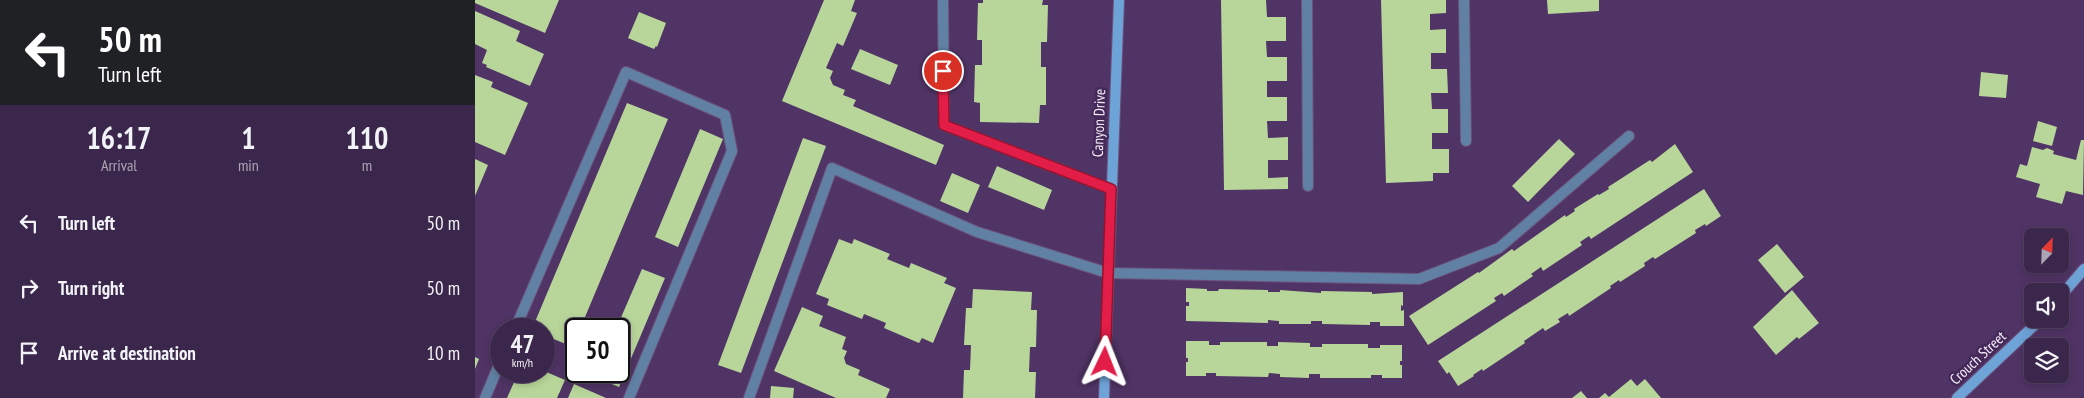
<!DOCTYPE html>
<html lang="en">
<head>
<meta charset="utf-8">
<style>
  :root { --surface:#3c274c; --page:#432f53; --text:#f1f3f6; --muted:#aca5b5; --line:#554464 }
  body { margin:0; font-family:"PT Sans Narrow",sans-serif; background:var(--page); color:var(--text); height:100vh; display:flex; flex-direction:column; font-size:19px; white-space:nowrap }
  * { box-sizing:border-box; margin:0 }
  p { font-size:16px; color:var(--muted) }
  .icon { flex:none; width:28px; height:28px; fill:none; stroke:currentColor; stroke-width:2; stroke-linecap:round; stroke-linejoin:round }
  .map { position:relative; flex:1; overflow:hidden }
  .side { display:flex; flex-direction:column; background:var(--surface); width:475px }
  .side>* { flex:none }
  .banner { background:#202124; color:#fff; overflow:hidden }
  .needle { width:32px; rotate:23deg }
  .buttons { position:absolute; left:1549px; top:228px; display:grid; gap:10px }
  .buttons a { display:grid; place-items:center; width:45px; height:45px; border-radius:8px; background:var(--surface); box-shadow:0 2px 8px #0003,0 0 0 1px var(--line); font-size:25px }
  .speed { position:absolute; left:15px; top:318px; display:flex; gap:10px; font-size:25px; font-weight:700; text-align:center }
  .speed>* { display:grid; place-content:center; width:65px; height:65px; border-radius:50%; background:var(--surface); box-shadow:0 2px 8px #0003,0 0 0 1px var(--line); line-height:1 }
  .speed small { font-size:12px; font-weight:400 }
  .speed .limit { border:2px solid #111; border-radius:8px; background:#fff; color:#111 }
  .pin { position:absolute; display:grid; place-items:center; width:42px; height:42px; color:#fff; margin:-21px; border:2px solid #fff; border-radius:50%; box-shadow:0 1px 5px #0007 }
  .me { position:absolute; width:55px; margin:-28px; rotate:2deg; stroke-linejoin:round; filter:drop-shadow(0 0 4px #0008) }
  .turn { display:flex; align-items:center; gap:18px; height:105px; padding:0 15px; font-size:22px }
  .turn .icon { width:65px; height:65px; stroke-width:2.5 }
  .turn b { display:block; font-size:35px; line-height:42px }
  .eta { display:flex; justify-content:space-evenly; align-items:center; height:85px; text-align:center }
  .eta b { font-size:30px; font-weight:800; line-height:35px }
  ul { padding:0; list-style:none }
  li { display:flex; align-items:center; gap:15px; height:65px; padding:0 15px }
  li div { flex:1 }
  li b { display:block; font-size:19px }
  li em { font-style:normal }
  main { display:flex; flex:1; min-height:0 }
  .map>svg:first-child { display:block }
  .building { fill:#b8d69a }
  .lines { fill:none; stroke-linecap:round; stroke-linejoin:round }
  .lane-casing { stroke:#6b527d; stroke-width:12 }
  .street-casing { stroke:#6b527d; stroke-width:12 }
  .secondary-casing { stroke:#6b527d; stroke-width:12 }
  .lane { stroke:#6081a3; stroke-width:10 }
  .street { stroke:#6081a3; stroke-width:10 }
  .secondary { stroke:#6ea3d8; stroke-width:10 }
  .route-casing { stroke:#92132f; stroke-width:12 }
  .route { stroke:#e11d48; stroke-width:9 }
  .labels { text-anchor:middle; stroke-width:5; stroke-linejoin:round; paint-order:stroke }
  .street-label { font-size:15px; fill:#f6effb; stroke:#452959 }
</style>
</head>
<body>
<main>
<section class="side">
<div class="banner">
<div class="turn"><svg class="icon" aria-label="left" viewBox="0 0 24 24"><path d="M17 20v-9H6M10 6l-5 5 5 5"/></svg><div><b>50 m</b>Turn left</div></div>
</div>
<div class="eta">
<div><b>16:17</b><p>Arrival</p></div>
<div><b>1</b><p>min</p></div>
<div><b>110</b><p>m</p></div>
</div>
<ul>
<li><svg class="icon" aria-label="left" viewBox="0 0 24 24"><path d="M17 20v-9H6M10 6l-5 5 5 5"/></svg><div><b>Turn left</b></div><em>50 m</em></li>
<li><svg class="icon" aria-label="right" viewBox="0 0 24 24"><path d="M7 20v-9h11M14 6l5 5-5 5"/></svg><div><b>Turn right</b></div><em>50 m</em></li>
<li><svg class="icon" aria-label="arrive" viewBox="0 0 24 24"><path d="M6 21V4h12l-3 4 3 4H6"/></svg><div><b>Arrive at destination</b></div><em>10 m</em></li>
</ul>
</section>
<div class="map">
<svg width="1609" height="398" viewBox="0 0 1609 398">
  <rect width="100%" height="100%" fill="#503465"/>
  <!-- building -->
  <g class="building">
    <polygon points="0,0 84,0 70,33 0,3"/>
    <polygon points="349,0 380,0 376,11 382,13 368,46 362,43 351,68 358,71 355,78 358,85 370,90 368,95 381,100 378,106 469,145 461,165 307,101"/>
    <polygon points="508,0 568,0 567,5 573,5 572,42 566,42 566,67 571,67 571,105 565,105 564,123 505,122 505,103 499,102 500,65 507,65 507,40 502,40 503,3 508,3"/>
    <polygon points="746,0 791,0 792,17 811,17 811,41 791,41 792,57 812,57 812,81 792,81 792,97 812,97 812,121 792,121 793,138 813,137 813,160 793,160 793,178 813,177 813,189 749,190"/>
    <polygon points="906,0 971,0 971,13 955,14 955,30 971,29 971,53 956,53 956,69 972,69 973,93 956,93 957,109 973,109 973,133 957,133 957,149 974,149 974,173 958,173 958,181 911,183"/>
    <polygon points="1072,0 1124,0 1124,11 1073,14"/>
    <polygon points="0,11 45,31 41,41 69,54 55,86 11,67 12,65 7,63 12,50 0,44"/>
    <polygon points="164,12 191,23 182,47 181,46 179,49 153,38"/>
    <polygon points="385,49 423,65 415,85 376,69"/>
    <polygon points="1506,72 1533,75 1531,98 1504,96"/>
    <polygon points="0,75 18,82 16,87 53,103 30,155 0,142"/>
    <polygon points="152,103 193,119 105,329 101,329 101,339 98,347 69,335 69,329 57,329"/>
    <polygon points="1563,121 1582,127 1577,146 1558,141"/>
    <polygon points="225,129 248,139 203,247 180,237"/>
    <polygon points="328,138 351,146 266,373 243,365"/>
    <polygon points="1084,139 1100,154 1053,202 1037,186"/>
    <polygon points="1606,140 1609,140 1608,195 1591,191 1587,204 1561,197 1565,184 1541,177 1545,164 1552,166 1557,147 1568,150 1572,148 1579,151 1578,154 1601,160"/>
    <polygon points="1200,144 1218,172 1116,239 1114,236 1105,242 1107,245 1068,271 1066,267 1056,274 1058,276 1029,296 1027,293 1019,298 1021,301 953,345 934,316 1003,272 1004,273 1037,249 1039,251 1090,215 1091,217 1100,211 1099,209 1123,194 1124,195 1134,189 1133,187 1175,160 1177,162"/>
    <polygon points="0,159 13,165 0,196"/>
    <polygon points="522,166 577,190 569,210 513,187"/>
    <polygon points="477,173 505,185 493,213 465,201"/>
    <polygon points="1229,189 1246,216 1231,226 1230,224 1220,230 1221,233 1180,259 1178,257 1169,263 1170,266 1145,282 1144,280 1135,286 1136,288 1094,316 1093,313 1083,319 1085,322 1070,331 1068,328 1049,341 1050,343 1008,371 1007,369 998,375 999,376 983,386 974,372 972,374 963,361"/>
    <polygon points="364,239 377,244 379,239 415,254 412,259 434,268 436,263 472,278 469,283 481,288 458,343 447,338 444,343 409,328 411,323 389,314 387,319 352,305 354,299 341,294"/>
    <polygon points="1302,244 1329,277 1310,293 1283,260"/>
    <polygon points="167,269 190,278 144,387 120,377 123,371 144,371 144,329 141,329"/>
    <polygon points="711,288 732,289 732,291 743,291 744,289 793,290 793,292 805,292 805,290 846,293 846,291 897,292 897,294 928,292 928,306 926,305 926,311 929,310 929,326 905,326 905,322 895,322 895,325 847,324 847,321 836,321 836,324 804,324 804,321 793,320 793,323 711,321 711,306 714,306 714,302 711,302"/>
    <polygon points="498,289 557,292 556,310 562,310 561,347 555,347 554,372 561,372 560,398 488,398 489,370 495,370 496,345 489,345 491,308 497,308"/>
    <polygon points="1317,290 1344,323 1324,339 1322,337 1301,355 1278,327"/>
    <polygon points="327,307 348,316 344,326 371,337 367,349 372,351 369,358 371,364 385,370 383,375 415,389 411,398 361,398 299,371"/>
    <polygon points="711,341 734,341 734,345 745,345 745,342 792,342 792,346 803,346 803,342 835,343 835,347 847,347 847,344 893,344 893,348 905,348 905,345 927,345 927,361 925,361 925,365 927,365 927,378 907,378 907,375 896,375 896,378 845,378 845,374 834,374 834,378 805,377 805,374 794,373 793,377 741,376 741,373 731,373 731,376 711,376 711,362 713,362 713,358 711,358"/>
    <polygon points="0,357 4,359 0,369"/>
    <polygon points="44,371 69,371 90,380 82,398 32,398"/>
    <polygon points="1156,379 1162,386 1170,379 1186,398 1124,398 1130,393 1134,397"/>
    <polygon points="99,384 131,398 93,398"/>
    <polygon points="296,386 319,388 318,398 295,398"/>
    <polygon points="1106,391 1112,398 1097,398"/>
  </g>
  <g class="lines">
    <!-- lane casing -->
    <g class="lane-casing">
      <polyline id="lane" points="633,273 944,279 1024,248 1154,136"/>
    </g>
    <!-- street casing -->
    <g class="street-casing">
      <g id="street">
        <polyline points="468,0 469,125 636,189"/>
        <polyline points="832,0 833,186"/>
        <polyline points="989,0 991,141"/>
        <polyline points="40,329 151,72 250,115 257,151 154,398"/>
        <polyline points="10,398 26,360"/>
        <polyline points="274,398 357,168 502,232 633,273"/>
      </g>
    </g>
    <!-- secondary casing -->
    <g class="secondary-casing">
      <g id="secondary">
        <polyline points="1585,297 1609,269"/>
        <polyline points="629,398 644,0"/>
        <polyline points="1482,398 1566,319"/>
      </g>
    </g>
    <!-- lane -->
    <use href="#lane" class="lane"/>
    <!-- street -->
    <use href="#street" class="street"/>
    <!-- secondary -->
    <use href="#secondary" class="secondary"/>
  </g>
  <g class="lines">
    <!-- route casing -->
    <g class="route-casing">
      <polyline id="route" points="468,71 469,125 636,189 630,362"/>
    </g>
    <!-- route -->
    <use href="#route" class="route"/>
  </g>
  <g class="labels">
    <!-- street labels -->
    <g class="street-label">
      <text transform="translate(624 123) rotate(-88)" y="5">Canyon Drive</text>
      <text transform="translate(1503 358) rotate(-43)" y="5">Crouch Street</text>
    </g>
  </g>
</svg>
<div class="buttons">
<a><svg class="needle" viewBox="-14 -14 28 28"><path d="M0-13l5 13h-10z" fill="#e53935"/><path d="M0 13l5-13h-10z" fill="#aca5b5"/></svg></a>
<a><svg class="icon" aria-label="sound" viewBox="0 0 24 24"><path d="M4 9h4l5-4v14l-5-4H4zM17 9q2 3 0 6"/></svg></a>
<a><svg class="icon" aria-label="layers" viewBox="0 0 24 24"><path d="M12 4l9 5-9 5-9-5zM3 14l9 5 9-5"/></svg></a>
</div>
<div class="speed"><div>47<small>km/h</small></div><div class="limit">50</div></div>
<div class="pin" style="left:468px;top:71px;background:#d93025"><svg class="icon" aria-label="arrive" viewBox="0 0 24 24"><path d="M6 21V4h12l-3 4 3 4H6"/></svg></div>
<svg class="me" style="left:630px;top:362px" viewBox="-20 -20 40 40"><path d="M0-17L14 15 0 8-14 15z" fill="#e11d48" stroke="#fff" stroke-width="4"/></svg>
</div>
</main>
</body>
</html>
